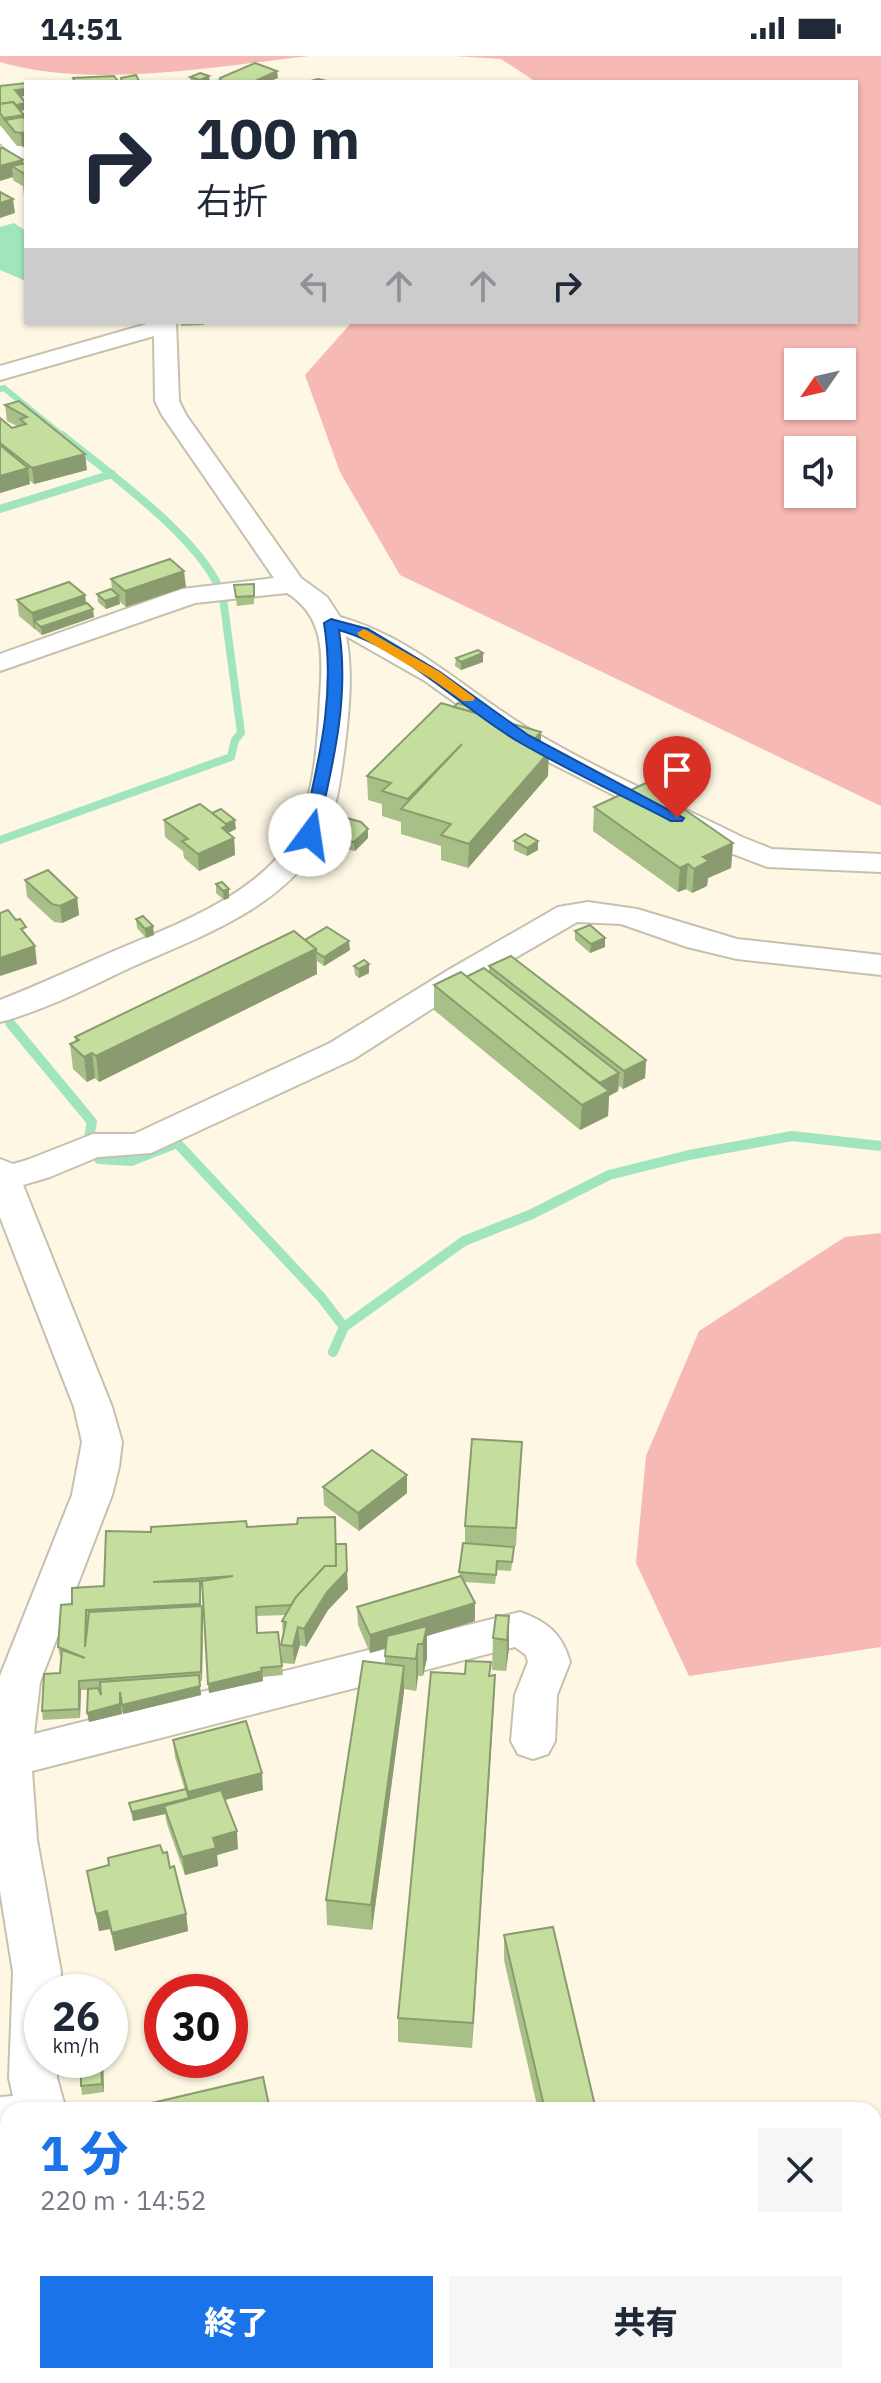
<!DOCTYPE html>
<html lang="ja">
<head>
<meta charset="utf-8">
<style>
  :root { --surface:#fff; --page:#f6f6f7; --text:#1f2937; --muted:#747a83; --accent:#1a73e8 }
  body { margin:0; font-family:"IBM Plex Sans","Noto Sans JP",sans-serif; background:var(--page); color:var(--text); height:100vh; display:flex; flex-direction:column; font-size:30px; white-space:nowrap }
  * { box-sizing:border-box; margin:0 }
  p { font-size:26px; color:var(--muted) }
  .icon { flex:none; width:44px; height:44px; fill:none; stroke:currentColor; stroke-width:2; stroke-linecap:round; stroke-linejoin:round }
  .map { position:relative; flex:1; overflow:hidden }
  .details { position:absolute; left:0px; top:2046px; width:882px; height:282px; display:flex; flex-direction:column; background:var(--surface); border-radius:24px 24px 0 0; box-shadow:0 2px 6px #0004 }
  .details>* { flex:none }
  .banner { position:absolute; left:24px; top:24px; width:834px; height:244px; border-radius:0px; box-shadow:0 2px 6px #0004; background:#fff; color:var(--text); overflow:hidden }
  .needle { width:52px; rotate:236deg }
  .controls { position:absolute; left:784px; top:292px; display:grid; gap:16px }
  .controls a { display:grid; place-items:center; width:72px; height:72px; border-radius:0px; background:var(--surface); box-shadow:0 2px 6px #0004; font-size:40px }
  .speed { position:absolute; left:24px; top:1918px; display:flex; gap:16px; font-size:40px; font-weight:700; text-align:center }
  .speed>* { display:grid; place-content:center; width:104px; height:104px; border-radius:50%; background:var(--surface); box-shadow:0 2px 6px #0004; line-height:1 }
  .speed small { font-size:20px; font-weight:400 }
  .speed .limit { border:12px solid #d22; background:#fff; color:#111 }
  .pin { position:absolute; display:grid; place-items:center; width:68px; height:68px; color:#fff; margin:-82px -34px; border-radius:50% 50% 50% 0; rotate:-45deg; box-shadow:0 0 8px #0007 }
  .pin .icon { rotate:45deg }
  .me { position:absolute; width:88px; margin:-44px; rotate:14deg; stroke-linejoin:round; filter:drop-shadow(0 0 6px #0008) }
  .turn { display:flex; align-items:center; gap:28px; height:168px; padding:0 40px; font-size:36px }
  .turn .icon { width:104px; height:104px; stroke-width:2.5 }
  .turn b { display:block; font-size:56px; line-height:68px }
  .lanes { display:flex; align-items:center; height:76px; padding:0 40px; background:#0003; justify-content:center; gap:40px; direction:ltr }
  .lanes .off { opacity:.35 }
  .round { display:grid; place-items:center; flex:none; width:84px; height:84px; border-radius:0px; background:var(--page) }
  .head { display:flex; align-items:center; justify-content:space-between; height:136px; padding:0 40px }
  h1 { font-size:48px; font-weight:800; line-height:60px; color:var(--accent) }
  .button { display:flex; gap:16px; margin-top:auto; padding:16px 40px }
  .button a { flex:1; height:92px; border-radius:0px; background:var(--accent); color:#fff; font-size:32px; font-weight:800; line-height:92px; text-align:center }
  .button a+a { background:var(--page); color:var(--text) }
  .status { display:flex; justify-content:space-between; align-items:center; height:56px; padding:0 40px; background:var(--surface); direction:ltr }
  .status svg { height:22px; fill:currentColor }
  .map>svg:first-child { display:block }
  .green { fill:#f7b9b3; fill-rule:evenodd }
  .water { fill:#a0e5be }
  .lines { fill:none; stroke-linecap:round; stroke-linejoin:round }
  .stream-far2 { stroke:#a0e5be; stroke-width:6 }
  .stream-far1 { stroke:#a0e5be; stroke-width:8 }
  .stream { stroke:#a0e5be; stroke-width:10 }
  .minor-casing { stroke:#c6c1af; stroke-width:4 }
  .primary-casing { stroke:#e0e0df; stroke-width:4 }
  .minor { fill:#fff; fill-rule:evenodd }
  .primary { fill:#f7decc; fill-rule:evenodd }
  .wall { fill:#a9bf88 }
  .shaded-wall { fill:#8a9b6f }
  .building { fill:#c5de9e; stroke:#8a9b6f; stroke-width:2 }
  .route { fill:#1a73e8; stroke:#114b97; stroke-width:2 }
  .slow { fill:#f59e0b }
</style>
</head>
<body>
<div class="status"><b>14:51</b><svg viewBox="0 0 49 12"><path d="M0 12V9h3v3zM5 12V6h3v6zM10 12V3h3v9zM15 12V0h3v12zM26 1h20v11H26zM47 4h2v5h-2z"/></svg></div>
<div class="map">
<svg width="881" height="2327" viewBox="0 0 881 2327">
  <rect width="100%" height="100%" fill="#fdf7e4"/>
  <!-- green -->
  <g class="green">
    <path d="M0,0h309c-94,11 -219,33 -309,6z"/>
    <path d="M454,0h427v750l-481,-231 -60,-103 -35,-97 47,-53h504v-240h-320l-35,-23zM798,306h44v44h-44zM798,394h44v44h-44z"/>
    <polygon points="881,1177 881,1591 689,1620 636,1507 646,1400 699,1275 845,1181"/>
  </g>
  <!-- water -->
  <polygon class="water" points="14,167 26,175 26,225 0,214 0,171"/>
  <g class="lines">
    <!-- stream-far2 -->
    <polyline class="stream-far2" points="0,333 4,332 64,381"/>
    <!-- stream-far1 -->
    <g class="stream-far1">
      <polyline points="0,453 112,418"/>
      <path d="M0,784l231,-83 4,-17 6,-7 -18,-135c-16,-56 -116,-126 -161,-163"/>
    </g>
    <!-- stream -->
    <g class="stream">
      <polyline points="10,967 92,1066 89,1081"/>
      <polyline points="93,1096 99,1103 131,1105 177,1087 321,1241 344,1271 333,1296"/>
      <polyline points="344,1271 464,1185 532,1158 609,1119 689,1099 792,1080 881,1090"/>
    </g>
    <!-- minor casing -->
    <g class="minor-casing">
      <g id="minor">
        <polygon points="0,70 7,72 26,90 26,108 19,106 0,87"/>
        <path d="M154,266h22l3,79 7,14 115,163 26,19 13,20c75,21 128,76 194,115 64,38 140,71 208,105l30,12 109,5v18l-114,-5 -47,-18 -207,-105 -88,-63 -79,-45c7,35 3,74 -1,109 -4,29 -7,61 -20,88 -35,72 -123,103 -191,133 -43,20 -88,44 -134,56v-22c36,-14 71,-30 107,-46 60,-26 155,-59 187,-120 21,-39 24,-94 26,-138 3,-39 5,-80 -33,-103l-92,10 -195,68v-17l182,-65 92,-11 -112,-163 -7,-14 -1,-65 -154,44v-14z"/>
        <path d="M588,846l49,7 100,30 144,16v20l-144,-16 -50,-12 -66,-23 -44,-2 -105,61 -118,76 -203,94 -53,4 -48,20 -27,8 89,222 10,35 -3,25 -7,28 -72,187 -6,52 486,-122c28,10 42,22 50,50l-13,33 -2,46 -7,13 -15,5 -15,-5 -7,-13 4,-46 13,-33 -2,-7 -11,-8 -483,124 5,69 24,132 -1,20h-18v68h16l-1,18 9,32h-58v39l-8,3v-55l13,-1 -4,-18 4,-106 -13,-81v-215l72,-181 10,-53 -8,-35 -74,-190v-58l13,5 14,-4 66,-26h41l196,-91 120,-74 108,-62z"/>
        <polygon points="85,2320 137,2320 140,2327 86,2327"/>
      </g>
    </g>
    <!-- primary casing -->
    <g class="primary-casing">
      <g id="primary">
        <polygon points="881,2130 881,2191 874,2194 874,2133"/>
        <polygon points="574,2320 648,2320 645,2327 572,2327"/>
      </g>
    </g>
    <!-- minor -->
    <use href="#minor" class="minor"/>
    <!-- primary -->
    <use href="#primary" class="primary"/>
  </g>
  <!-- wall -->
  <g class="wall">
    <polygon points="190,21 210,26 191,26"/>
    <polygon points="0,30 20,40 21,55 26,64 26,91 26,90 17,90 0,69"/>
    <polygon points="0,92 23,104 23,107 26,107 26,159 23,130 14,125"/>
    <polygon points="181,266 204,266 204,269 181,270"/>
    <polygon points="19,345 87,414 34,428 29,424 30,428 0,437 0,362 12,372 17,370 7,365 5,349"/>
    <polygon points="111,523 186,531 126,551 119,545 120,548 106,553 98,546 97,538 112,534"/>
    <polygon points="254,528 254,548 237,550 234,529"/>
    <polygon points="85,539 86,547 94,561 42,579 19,560 17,544"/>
    <polygon points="456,602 483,606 461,614 455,610"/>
    <polygon points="454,651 483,655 483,659 541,694 548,720 468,812 441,804 441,790 401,778 401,766 382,760 382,748 368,744 367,720"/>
    <polygon points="594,751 733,787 731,812 708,822 707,830 692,837 686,833 678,836 593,775"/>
    <polygon points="212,757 236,773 228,777 234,782 235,799 199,815 184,802 183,795 165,781 164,764"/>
    <polygon points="368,773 368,782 355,795 345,793 339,796 324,792 324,783"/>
    <polygon points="514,785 538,794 527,800 514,794"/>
    <polygon points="25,824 77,842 79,859 62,867 54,866 27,841"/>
    <polygon points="216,828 229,833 229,842 224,844 216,837"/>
    <polygon points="136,863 154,879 146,882 137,872"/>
    <polygon points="575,875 605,891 590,897 575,884"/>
    <polygon points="305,884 350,894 324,910 317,905 317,918 99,1026 95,1022 87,1026 73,1013 70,988 75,986 75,981"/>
    <polygon points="369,908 369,917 359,922 355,919 354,910"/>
    <polygon points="489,910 646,1004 645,1022 623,1033 619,1030 618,1035 609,1040 608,1060 580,1074 434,954 434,929 489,916"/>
    <polygon points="522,1386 516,1490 489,1489 513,1500 511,1515 497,1514 495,1528 464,1526 475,1565 427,1580 427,1602 423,1620 418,1620 416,1635 404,1633 372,1874 327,1869 326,1844 385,1608 385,1593 370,1597 358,1569 357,1551 459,1521 465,1487 465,1470"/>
    <polygon points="407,1419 407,1437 359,1475 324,1449 323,1431"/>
    <polygon points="247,1471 336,1498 348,1533 328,1554 306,1591 300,1589 294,1608 282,1607 281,1589 283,1580 282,1565 285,1559 256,1560 257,1577 282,1610 283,1619 263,1621 263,1625 209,1637 202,1532 201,1532 201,1550 203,1560 202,1625 199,1625 201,1639 123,1658 121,1646 122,1658 89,1666 88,1634 81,1634 80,1662 43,1664 42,1655 60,1617 61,1601 60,1600 58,1591 72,1548 104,1530 151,1476"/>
    <polygon points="509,1560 509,1592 506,1615 492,1614 493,1582"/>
    <polygon points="491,1619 494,1645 472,1992 398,1986 398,1962"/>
    <polygon points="173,1684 263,1734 225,1744 238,1793 217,1799 218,1810 185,1819 167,1768 165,1758 133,1765 129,1747 185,1734 175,1701"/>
    <polygon points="163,1797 170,1812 186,1858 188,1875 115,1895 110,1873 99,1875 87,1815"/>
    <polygon points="504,1879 596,2054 538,2054 504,1904"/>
    <polygon points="81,2004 103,2004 104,2036 82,2039 81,2030"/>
    <polygon points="881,2198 881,2249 874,2242 874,2204"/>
  </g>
  <!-- shaded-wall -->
  <g class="shaded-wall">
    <polygon points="277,15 278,22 268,26 253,26"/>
    <polygon points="209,20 210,26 201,26 200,24"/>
    <polygon points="26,33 26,40 16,41 15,34"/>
    <polygon points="26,47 26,54 1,58 0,51"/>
    <polygon points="26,76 26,90 22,91 21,77"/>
    <polygon points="23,104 24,118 12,110 13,121 0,125 0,110"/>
    <polygon points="13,143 15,157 0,162 0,147"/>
    <polygon points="85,398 87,414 34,428 32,412"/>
    <polygon points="28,412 30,428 0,437 0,420"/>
    <polygon points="184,515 186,531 126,551 125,535"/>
    <polygon points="85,539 87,555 93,553 94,561 42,579 41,571 34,565 35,573 34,573 32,557"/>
    <polygon points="119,540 120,548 106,553 105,545"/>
    <polygon points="483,597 483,606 461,614 461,606"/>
    <polygon points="541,676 541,700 528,690"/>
    <polygon points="549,696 548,720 468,812 469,788"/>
    <polygon points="235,764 236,773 228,777 234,782 235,799 199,815 198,798 220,771"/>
    <polygon points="368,773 368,782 355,795 354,786"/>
    <polygon points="345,784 345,793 339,796 338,787"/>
    <polygon points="538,785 538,794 527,800 527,792"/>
    <polygon points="733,787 731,812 708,822 707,830 692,837 694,813 703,801"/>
    <polygon points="688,808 686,833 678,836 680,812"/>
    <polygon points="229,833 229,842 224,844 223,835"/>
    <polygon points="77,842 79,859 62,867 60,850"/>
    <polygon points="153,870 154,879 146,882 145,873"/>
    <polygon points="605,882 605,891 590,897 591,888"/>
    <polygon points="349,885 350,894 324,910 324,901"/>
    <polygon points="35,890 37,908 0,920 0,902"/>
    <polygon points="316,893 317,918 99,1026 96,1000"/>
    <polygon points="369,908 369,917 359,922 359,913"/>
    <polygon points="92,997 95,1022 87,1026 84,1001"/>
    <polygon points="646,1004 645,1022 623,1033 624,1015"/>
    <polygon points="619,1017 618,1035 609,1040 608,1060 580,1074 582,1049 598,1029"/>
    <polygon points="407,1419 407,1437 359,1475 358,1457"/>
    <polygon points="347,1515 348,1533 328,1554 306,1591 304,1573 327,1536"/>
    <polygon points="475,1547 475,1565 427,1580 427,1602 423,1620 423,1588 425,1581 370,1597 370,1579"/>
    <polygon points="202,1550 203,1560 202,1625 201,1616"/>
    <polygon points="509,1560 509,1592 506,1615 507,1584"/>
    <polygon points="298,1571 300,1589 294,1608 293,1590"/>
    <polygon points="418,1588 418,1620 416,1635 416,1603"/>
    <polygon points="404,1610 404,1636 372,1874 371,1849"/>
    <polygon points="262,1615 263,1625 209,1637 208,1628"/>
    <polygon points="495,1619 494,1645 472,1992 473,1967"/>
    <polygon points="79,1625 81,1634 80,1662 79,1653"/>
    <polygon points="200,1630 201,1639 123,1658 122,1649"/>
    <polygon points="120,1636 122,1658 89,1666 87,1657"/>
    <polygon points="262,1717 263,1734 190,1753 188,1736"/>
    <polygon points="189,1742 164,1750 165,1758 133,1765 132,1756"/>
    <polygon points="237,1775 238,1793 217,1799 218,1810 185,1819 182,1801 213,1782"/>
    <polygon points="107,1855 110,1873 99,1875 96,1858"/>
    <polygon points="186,1858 188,1875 115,1895 112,1877"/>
    <polygon points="101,2004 103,2004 104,2036 102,2028"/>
  </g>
  <!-- building -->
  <g class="building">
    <polygon points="255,7 277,15 253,26 213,26 221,24 220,22"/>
    <polygon points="200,17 209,20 200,24 190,21"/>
    <polygon points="136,19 139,25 122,26 121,22"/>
    <polygon points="114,20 118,25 111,26 75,26 73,22"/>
    <polygon points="318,23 331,26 307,26"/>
    <polygon points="26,27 26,33 15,34 26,47 16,49 13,46 0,48 0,30"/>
    <polygon points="13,46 24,59 4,62 0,57 0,48"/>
    <polygon points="23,61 26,64 26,76 21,77 15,76 5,64"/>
    <polygon points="0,92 3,92 23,104 0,110"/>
    <polygon points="26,107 26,119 12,110"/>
    <polygon points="0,136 13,143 0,147"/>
    <polygon points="19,345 85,398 32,412 0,387 0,362 12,372 26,368 20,363 27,361 5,349"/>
    <polygon points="0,389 28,412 0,420"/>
    <polygon points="170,503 184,515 125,535 111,523"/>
    <polygon points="69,526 85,539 32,557 17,544"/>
    <polygon points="254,528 254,540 236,541 234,529"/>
    <polygon points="111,533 119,540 105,545 97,538"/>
    <polygon points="87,547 93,553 41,571 34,565"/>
    <polygon points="478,594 483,597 461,606 456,602"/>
    <polygon points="441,647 541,676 528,690 549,696 469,788 441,779 451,768 401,753 462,688 408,743 382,735 391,727 367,720"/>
    <polygon points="458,647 483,655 480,658 454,651"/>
    <polygon points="646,727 733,787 703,801 709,805 694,813 688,808 680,812 594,751"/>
    <polygon points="200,748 228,769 222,772 234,782 198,798 182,785 188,783 164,764"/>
    <polygon points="221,753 235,764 226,768 212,757"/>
    <polygon points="343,761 361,766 368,773 354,786 345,784 338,787 324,783"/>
    <polygon points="525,778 538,785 527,792 514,785"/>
    <polygon points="48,814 77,842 60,850 52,848 25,824"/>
    <polygon points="222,826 229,833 223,835 216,828"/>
    <polygon points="8,854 16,864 20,863 26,871 21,873 35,890 0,902 0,857"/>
    <polygon points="143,860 153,870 145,873 136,863"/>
    <polygon points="590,869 605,882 591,888 575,875"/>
    <polygon points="327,871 349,885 324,901 316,896 316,893 305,884"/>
    <polygon points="294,875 316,893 96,1000 92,997 84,1001 70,988 79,984 75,981"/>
    <polygon points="511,900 646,1004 624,1015 489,910"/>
    <polygon points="364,904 369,908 359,913 354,910"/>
    <polygon points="484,912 619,1017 600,1027 466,921"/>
    <polygon points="461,916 609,1035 582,1049 434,929"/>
    <polygon points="472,1383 522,1386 516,1472 465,1470"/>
    <polygon points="372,1394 407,1419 358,1457 323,1431"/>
    <polygon points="335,1461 336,1510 325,1510 296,1541 291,1549 256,1551 257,1577 278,1576 282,1610 261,1612 262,1615 208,1628 202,1525 233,1520 153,1526 200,1525 200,1548 86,1554 85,1591 89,1556 202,1550 201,1616 79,1625 79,1653 42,1655 44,1618 60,1617 62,1594 85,1602 58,1591 61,1549 72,1548 72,1532 104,1530 106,1475 151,1476 151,1471 246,1465 247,1471 297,1468 298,1462"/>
    <polygon points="463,1487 514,1491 512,1506 497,1505 496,1519 459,1516"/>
    <polygon points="336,1488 346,1488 347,1515 327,1536 304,1573 298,1571 293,1590 281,1589 286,1566 282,1565 296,1541 325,1510 336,1510"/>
    <polygon points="461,1520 475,1547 370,1579 357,1551"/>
    <polygon points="496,1559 509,1560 507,1584 493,1582"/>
    <polygon points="427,1570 423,1588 418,1588 416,1603 385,1600 387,1580"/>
    <polygon points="363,1605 404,1610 371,1849 326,1844"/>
    <polygon points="466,1605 491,1606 489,1620 495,1619 473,1967 398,1962 431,1616 465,1618"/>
    <polygon points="199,1619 200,1630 122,1649 120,1636 120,1648 87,1657 88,1633 98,1632 101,1639 100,1626"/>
    <polygon points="246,1665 262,1717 188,1736 173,1684"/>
    <polygon points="186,1733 189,1742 132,1756 129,1747"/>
    <polygon points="221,1734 237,1775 213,1782 216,1792 182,1801 164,1750"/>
    <polygon points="160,1789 163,1797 167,1796 170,1812 174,1810 186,1858 112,1877 107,1855 96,1858 87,1815 109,1809 108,1802"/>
    <polygon points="553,1871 596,2054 545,2054 504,1879"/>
    <polygon points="81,2004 101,2004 102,2028 81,2030"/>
    <polygon points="263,2021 270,2054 122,2054"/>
    <polygon points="8,2132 8,2320 60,2320 61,2327 0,2327 0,2135"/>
    <polygon points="881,2198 881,2229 874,2222 874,2204"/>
    <polygon points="674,2320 812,2320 817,2327 673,2327 670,2322"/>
  </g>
  <!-- route -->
  <path class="route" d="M331,563l37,10 72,43 88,63 156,83 -2,3h-11c-50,-26 -102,-50 -152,-79 -60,-35 -111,-92 -180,-112 11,70 -7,137 -22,205l-7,5 -6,-2 -2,-3c16,-73 34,-137 22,-212z"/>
  <!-- slow -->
  <polygon class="slow" points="364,573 440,616 475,642 473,645 463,645 430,622 359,580 357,577"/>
</svg>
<div class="controls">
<a><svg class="needle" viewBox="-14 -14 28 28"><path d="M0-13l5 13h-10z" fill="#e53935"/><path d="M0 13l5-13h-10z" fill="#747a83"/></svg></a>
<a><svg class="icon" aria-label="sound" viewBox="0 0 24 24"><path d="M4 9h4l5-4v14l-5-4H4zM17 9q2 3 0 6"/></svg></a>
</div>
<div class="speed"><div>26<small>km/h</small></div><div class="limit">30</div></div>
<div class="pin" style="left:677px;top:762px;background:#d93025"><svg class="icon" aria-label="arrive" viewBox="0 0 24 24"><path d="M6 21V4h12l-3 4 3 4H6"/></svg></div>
<svg class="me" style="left:310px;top:779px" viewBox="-20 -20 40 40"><circle r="19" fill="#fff"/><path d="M0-13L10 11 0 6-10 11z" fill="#1a73e8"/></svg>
<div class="banner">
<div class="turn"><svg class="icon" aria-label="right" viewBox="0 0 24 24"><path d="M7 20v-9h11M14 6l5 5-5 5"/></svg><div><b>100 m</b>右折</div></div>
<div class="lanes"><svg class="icon off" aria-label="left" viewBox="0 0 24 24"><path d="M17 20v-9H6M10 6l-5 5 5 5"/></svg><svg class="icon off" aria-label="ahead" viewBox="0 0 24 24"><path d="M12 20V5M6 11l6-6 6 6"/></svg><svg class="icon off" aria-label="ahead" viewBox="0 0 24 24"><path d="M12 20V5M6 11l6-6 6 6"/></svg><svg class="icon" aria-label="right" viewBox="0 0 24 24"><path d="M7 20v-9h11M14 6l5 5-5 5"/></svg></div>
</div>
<section class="details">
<div class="head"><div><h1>1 分</h1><p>220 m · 14:52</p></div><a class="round"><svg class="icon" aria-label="close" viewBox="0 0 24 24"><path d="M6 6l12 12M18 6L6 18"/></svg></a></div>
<div class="button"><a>終了</a><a>共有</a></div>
</section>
</div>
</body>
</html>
